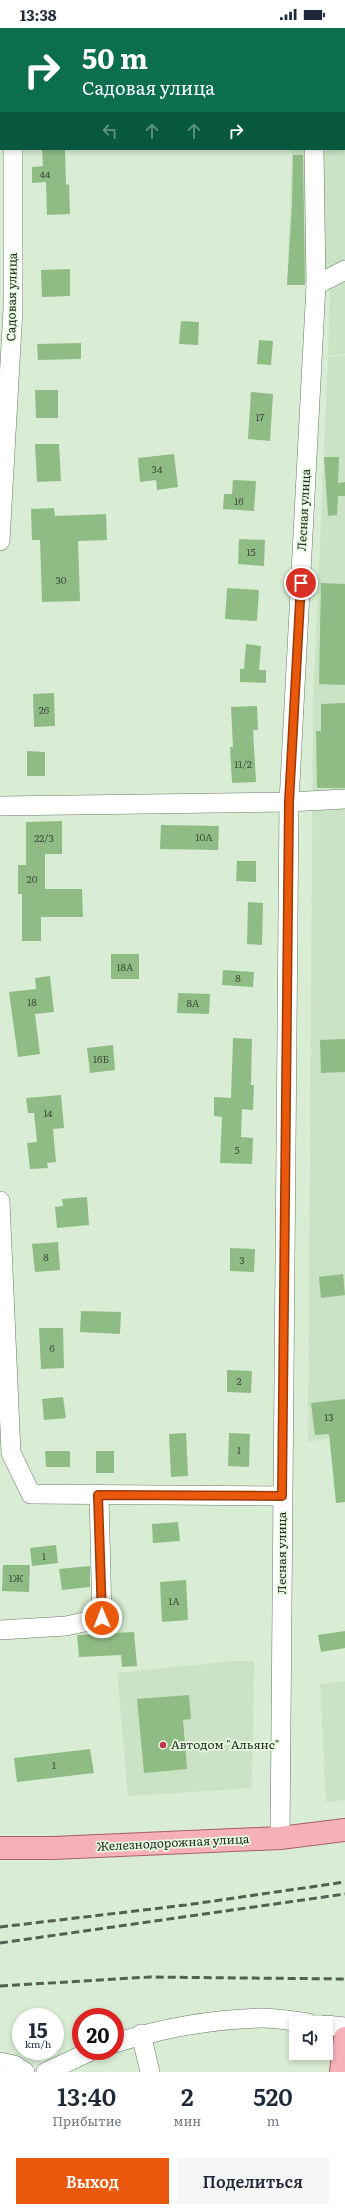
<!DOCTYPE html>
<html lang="ru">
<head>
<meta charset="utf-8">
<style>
  :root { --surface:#fff; --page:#f6f6f7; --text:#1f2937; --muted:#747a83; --accent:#ea580c }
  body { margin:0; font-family:Literata,serif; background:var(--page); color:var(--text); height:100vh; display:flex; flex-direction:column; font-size:15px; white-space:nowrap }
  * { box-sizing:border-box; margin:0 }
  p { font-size:13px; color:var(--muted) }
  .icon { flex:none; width:22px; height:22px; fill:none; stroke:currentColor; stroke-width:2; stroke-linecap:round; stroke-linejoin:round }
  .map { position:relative; height:2044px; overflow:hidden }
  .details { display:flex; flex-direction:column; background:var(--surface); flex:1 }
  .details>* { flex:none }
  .guide { position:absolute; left:0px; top:0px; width:345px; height:122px; box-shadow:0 2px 6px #0003; background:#0b6e4f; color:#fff; overflow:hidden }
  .tools { position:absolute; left:289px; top:1988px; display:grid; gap:8px }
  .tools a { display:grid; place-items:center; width:44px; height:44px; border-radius:0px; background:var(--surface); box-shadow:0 2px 6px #0003; font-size:20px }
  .speed { position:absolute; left:12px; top:1980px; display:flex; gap:8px; font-size:20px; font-weight:700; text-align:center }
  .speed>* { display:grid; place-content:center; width:52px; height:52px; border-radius:50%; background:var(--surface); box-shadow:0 2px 6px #0003; line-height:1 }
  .speed small { font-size:10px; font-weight:400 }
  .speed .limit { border:6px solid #d22; background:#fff; color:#111 }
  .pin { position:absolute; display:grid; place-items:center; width:34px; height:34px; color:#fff; margin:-17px; border:2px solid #fff; border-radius:50%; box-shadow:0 1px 4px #0007 }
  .me { position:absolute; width:44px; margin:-22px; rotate:359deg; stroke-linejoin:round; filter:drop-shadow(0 0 3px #0008) }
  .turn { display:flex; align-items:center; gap:14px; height:84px; padding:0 16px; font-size:18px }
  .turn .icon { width:52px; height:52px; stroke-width:2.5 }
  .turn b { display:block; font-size:28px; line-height:34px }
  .lanes { display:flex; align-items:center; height:38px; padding:0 16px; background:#0003; justify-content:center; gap:20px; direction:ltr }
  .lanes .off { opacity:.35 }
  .eta { display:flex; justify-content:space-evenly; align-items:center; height:68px; text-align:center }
  .eta b { font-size:24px; font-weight:600; line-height:28px }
  .button { display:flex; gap:8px; margin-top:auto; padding:8px 16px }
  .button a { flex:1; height:46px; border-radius:0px; background:var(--accent); color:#fff; font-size:16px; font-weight:600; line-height:46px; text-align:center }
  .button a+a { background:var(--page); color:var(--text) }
  .status { display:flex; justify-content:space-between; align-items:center; height:28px; padding:0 20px; background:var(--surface); direction:ltr }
  .status svg { height:11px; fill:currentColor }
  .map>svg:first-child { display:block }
  .built { fill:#cae3c4 }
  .building { fill:#8fbc85 }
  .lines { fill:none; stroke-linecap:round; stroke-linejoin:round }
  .minor-casing { stroke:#697b64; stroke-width:20 }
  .major-casing { stroke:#a85f66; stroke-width:24 }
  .minor { stroke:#fff; stroke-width:19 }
  .major { stroke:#f5b0b9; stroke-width:22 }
  .rail { stroke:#545f51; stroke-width:3; stroke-dasharray:8 4; stroke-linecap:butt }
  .route-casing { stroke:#983908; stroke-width:10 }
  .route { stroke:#ea580c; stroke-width:7 }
  .poi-dot { fill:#c33352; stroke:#e6fae1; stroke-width:1.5 }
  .labels { text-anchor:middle; stroke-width:3.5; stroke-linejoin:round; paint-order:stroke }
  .number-label { font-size:10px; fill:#3f4f3b }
  .street-label { font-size:12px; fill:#242b22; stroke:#e6fae1 }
  .poi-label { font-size:12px; fill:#242b22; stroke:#e6fae1; text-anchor:start }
</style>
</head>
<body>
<div class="status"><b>13:38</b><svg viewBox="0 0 49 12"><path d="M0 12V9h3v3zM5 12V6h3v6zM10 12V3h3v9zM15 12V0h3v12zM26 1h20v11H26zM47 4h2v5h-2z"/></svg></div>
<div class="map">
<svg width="345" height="2044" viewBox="0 0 345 2044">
  <rect width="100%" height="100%" fill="#d8edd4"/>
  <!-- built -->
  <g class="built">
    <polygon points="242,0 345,0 345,326 328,328 330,257 287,257 292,121 344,121 344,1"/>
    <polygon points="345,327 345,1407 308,1414 313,678 328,329"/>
    <polygon points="233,1633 254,1633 252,1760 128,1768 117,1645"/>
    <polygon points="345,1653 345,1772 326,1774 320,1656"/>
  </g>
  <!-- building -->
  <g class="building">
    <polygon points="42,121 65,121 66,157 69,156 70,186 47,187 46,154 32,155 32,139 43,138"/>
    <polygon points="293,127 303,127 305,257 287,257 292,176"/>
    <polygon points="70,241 70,268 42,269 41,242"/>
    <polygon points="181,293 199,294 198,317 179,316"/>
    <polygon points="259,312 273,313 271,337 257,336"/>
    <polygon points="81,315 81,331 38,332 37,316"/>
    <polygon points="35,362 58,362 58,390 36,390"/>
    <polygon points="251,364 273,366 270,413 248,411"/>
    <polygon points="35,416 59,416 61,453 37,454"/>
    <polygon points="174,426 178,459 157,462 156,452 140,454 138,430"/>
    <polygon points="324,429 339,429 338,455 345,454 345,468 338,468 337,487 328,488"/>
    <polygon points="233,452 256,453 254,483 223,481 224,466 232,466"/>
    <polygon points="54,480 55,488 106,486 107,512 78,513 80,573 42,574 40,512 32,512 31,481"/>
    <polygon points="239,511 265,512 264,538 238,536"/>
    <polygon points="321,555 345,556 345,657 319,656"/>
    <polygon points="227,560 259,562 257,593 225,591"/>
    <polygon points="246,616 261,618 259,642 266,642 266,655 240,654 240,641 244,641"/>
    <polygon points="54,665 55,698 34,699 33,666"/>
    <polygon points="345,675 345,760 317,760 316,703 321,703 321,676"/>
    <polygon points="257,678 258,702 253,702 256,754 232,755 230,719 233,719 231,679"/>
    <polygon points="27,723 45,724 45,748 27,748"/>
    <polygon points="62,793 62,826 45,826 45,861 82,861 83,889 41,889 41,913 22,913 22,866 18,866 18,837 26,837 26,794"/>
    <polygon points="161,797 219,798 218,822 160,821"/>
    <polygon points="237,833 256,833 256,854 236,853"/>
    <polygon points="248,874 263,875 262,917 247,916"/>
    <rect x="111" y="926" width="28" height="25"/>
    <polygon points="223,942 254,944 253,959 222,957"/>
    <polygon points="50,948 54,984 35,986 40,1026 18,1029 9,964 36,961 35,950"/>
    <polygon points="178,965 210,966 209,986 177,985"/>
    <polygon points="233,1010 252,1011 251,1057 254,1057 253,1082 242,1081 241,1109 253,1110 252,1136 220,1135 222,1089 214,1088 214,1069 231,1070"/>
    <polygon points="345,1011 345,1044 321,1045 320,1012"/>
    <polygon points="113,1017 115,1042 90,1045 87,1020"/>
    <polygon points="61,1067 64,1100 53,1101 56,1134 47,1135 48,1140 30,1141 27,1115 37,1114 34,1085 28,1085 26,1070"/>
    <polygon points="87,1169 89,1197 57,1200 55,1179 63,1178 62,1171"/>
    <polygon points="58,1214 60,1242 35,1244 32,1216"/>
    <polygon points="230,1220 255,1221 254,1244 230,1243"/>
    <polygon points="343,1246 345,1267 321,1270 319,1249"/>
    <polygon points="81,1283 121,1284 120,1306 80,1304"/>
    <polygon points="39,1300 63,1300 64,1340 41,1341"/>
    <polygon points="227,1342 252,1343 251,1365 227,1364"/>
    <polygon points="63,1369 66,1390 44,1392 42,1371"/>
    <polygon points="345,1371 345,1474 336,1475 329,1406 315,1407 311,1375"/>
    <polygon points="186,1405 188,1448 171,1449 169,1406"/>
    <polygon points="229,1405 250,1406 249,1439 228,1438"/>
    <polygon points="45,1423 70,1423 70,1439 46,1439"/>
    <rect x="96" y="1423" width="18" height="22"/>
    <polygon points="178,1494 180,1513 153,1515 152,1496"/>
    <polygon points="56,1517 58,1535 32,1538 30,1520"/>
    <polygon points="3,1537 30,1537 29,1564 2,1563"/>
    <polygon points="90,1538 90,1559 62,1562 59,1541"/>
    <polygon points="186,1552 188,1592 162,1594 160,1554"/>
    <polygon points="345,1603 345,1620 321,1624 318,1607"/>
    <polygon points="134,1604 137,1638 122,1639 121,1627 79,1629 77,1607"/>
    <polygon points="189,1667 191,1691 183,1692 187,1741 144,1745 137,1671"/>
    <polygon points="90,1721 94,1745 17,1754 14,1730"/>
  </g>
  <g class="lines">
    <!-- minor casing -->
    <g class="minor-casing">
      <g id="minor">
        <polyline points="312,0 312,1"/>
        <polyline points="14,1 14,0"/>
        <polyline points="316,257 345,242"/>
        <polyline points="0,513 13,281 13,121"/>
        <polyline points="0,778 289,774 345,771"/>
        <polyline points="0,1173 11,1425 31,1466 282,1468"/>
        <polyline points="0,1602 66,1598 102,1590 99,1467"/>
        <polyline points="280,1810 289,774 316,257 314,121"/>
        <polyline points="326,1997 345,1999"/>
        <polyline points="141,2006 150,2044"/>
        <path d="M115,2015c48,-15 97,-24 147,-25 15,0 31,3 46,5"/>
        <polyline points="0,2034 14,2037 25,2044"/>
        <polyline points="46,2044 91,2023"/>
      </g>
    </g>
    <!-- major casing -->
    <g class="major-casing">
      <g id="major">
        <polyline points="0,1820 53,1820 280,1810 345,1802"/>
        <polyline points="341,2044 345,2010"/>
      </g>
    </g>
    <!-- minor -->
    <use href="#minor" class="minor"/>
    <!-- major -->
    <use href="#major" class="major"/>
    <!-- rail -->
    <g class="rail">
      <polyline points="0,1899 186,1877 345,1854"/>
      <polyline points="0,1915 345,1866"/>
      <polyline points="0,1958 150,1949 345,1951"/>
    </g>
  </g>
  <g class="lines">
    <!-- route casing -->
    <g class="route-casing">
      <polyline id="route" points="102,1590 98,1467 282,1468 289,774 301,555"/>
    </g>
    <!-- route -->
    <use href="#route" class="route"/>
  </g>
  <!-- markers -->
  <circle class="poi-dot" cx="163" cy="1717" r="4"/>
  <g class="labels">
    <!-- number labels -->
    <g class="number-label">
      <text x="45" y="150">44</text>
      <text x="260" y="393">17</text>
      <text x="157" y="445">34</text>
      <text x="239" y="477">16</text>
      <text x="251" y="528">15</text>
      <text x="61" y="556">30</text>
      <text x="44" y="686">26</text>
      <text x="243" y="740">11/2</text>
      <text x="204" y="813">10А</text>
      <text x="44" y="814">22/3</text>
      <text x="32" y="855">20</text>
      <text x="125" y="943">18А</text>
      <text x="238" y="954">8</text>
      <text x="32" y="978">18</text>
      <text x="193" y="979">8А</text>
      <text x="101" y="1035">16Б</text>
      <text x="48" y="1089">14</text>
      <text x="237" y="1126">5</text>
      <text x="46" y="1233">8</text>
      <text x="242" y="1236">3</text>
      <text x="52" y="1324">6</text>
      <text x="239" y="1357">2</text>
      <text x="329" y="1393">13</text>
      <text x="239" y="1426">1</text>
      <text x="44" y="1532">1</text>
      <text x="16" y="1554">1Ж</text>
      <text x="174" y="1577">1А</text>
      <text x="54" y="1741">1</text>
    </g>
    <!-- street labels -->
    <g class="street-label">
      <text transform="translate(12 269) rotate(-89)" y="4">Садовая улица</text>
      <text transform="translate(304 482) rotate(-87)" y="4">Лесная улица</text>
      <text transform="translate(282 1525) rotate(-90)" y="4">Лесная улица</text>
      <text transform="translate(173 1815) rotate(-3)" y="4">Железнодорожная улица</text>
    </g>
    <!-- poi labels -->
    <g class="poi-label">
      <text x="171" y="1721">Автодом "Альянс"</text>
    </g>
  </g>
</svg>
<div class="tools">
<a><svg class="icon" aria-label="sound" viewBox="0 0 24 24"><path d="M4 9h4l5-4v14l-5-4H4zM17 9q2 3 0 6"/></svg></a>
</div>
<div class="speed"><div>15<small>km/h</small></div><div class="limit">20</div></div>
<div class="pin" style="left:301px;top:555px;background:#d93025"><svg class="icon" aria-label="arrive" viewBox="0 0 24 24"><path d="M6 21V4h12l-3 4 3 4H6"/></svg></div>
<svg class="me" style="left:102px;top:1590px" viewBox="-20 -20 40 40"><circle r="17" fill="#ea580c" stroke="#fff" stroke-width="3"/><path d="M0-11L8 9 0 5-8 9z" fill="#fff"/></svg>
<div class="guide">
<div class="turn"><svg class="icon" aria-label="right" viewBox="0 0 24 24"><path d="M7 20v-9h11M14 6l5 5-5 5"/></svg><div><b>50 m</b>Садовая улица</div></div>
<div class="lanes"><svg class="icon off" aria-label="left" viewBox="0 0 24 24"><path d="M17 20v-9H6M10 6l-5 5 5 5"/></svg><svg class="icon off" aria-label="ahead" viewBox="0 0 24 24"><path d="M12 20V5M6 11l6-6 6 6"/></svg><svg class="icon off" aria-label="ahead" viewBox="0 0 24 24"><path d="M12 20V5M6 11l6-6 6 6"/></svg><svg class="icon" aria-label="right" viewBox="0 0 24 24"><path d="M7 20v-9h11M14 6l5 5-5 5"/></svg></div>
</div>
</div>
<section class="details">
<div class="eta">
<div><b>13:40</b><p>Прибытие</p></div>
<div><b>2</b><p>мин</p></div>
<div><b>520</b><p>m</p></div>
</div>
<div class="button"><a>Выход</a><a>Поделиться</a></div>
</section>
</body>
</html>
